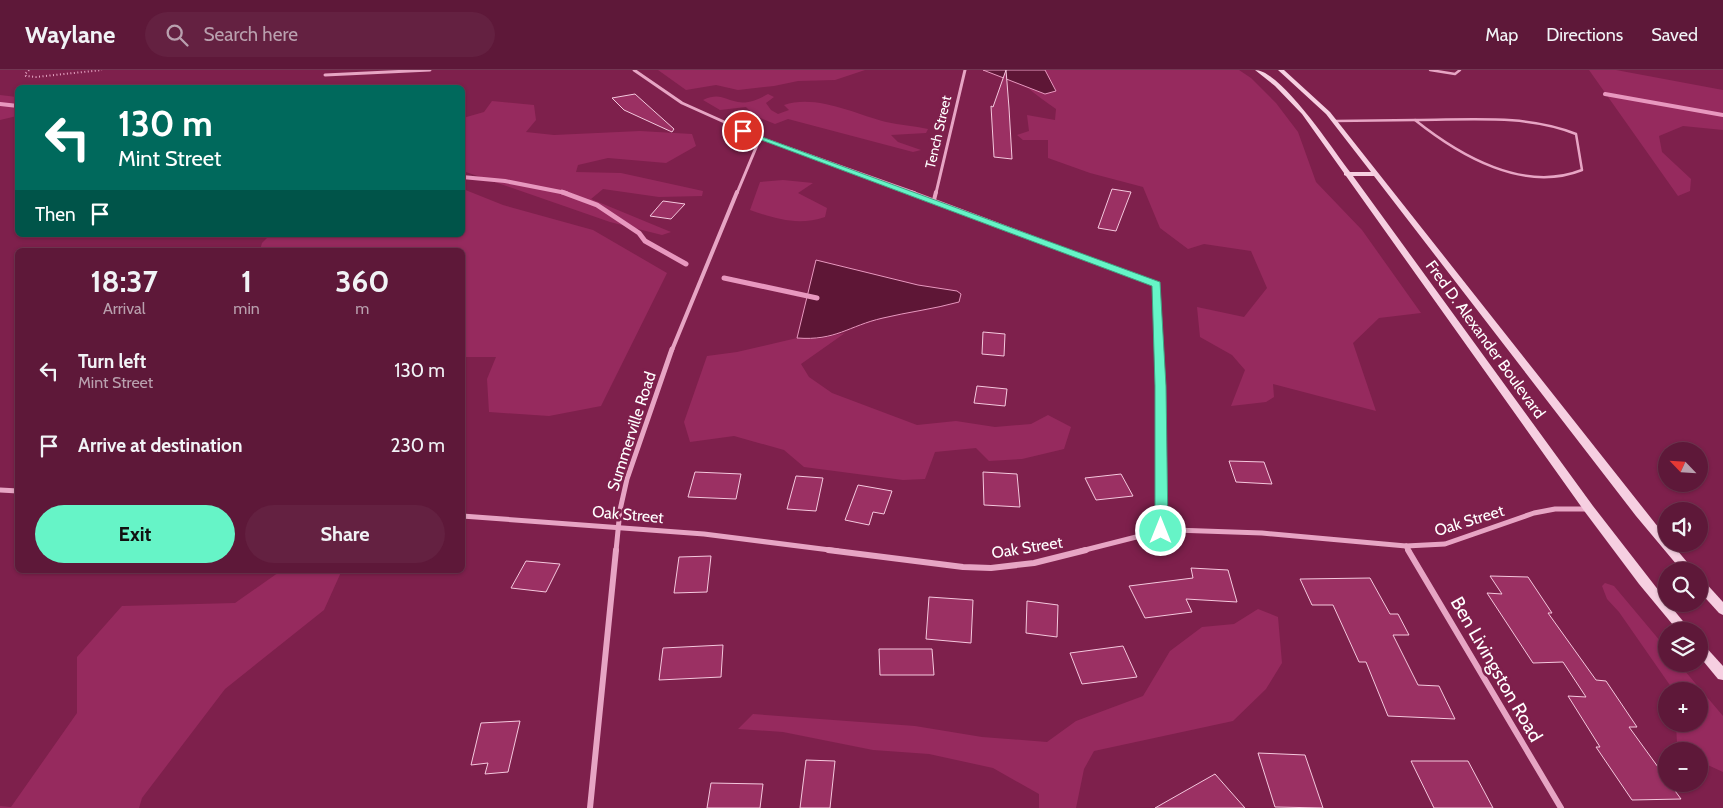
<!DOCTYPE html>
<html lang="en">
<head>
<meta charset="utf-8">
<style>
  :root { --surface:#5e1839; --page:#642141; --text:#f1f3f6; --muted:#b9a0ae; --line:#733753; --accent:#66f4c7 }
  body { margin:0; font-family:Cabin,sans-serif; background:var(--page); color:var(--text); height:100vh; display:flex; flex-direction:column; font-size:19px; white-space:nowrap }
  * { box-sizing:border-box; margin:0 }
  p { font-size:16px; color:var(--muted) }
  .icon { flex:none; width:28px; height:28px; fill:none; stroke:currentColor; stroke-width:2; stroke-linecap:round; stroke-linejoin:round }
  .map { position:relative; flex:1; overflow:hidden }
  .sheet { position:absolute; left:15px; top:178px; width:450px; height:325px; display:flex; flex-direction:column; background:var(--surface); border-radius:8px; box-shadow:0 1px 4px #0004,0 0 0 1px var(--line) }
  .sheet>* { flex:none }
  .top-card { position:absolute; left:15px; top:15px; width:450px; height:152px; border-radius:8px; box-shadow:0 1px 4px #0004,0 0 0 1px var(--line); background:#00695c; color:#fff; overflow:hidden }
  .needle { width:32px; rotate:295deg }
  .buttons { position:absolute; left:1658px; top:372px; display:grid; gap:10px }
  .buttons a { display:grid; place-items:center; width:50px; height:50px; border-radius:50%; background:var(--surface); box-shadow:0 1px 4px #0004,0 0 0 1px var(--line); font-size:25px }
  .pin { position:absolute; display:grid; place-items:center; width:42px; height:42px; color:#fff; margin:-21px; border:2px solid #fff; border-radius:50%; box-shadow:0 1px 5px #0007 }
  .me { position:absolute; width:55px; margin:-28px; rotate:0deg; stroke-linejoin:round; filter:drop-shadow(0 0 4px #0008) }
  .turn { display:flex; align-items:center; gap:18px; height:105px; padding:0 20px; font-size:22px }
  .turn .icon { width:65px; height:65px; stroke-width:2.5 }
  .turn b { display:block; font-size:35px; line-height:42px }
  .then { display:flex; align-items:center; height:48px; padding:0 20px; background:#0003; gap:10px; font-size:19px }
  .eta { display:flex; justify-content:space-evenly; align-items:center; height:85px; text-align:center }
  .eta b { font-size:30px; font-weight:700; line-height:35px }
  .primary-button { display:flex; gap:10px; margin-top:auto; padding:10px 20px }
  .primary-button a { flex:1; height:58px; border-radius:30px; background:var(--accent); color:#111; font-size:20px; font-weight:700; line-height:58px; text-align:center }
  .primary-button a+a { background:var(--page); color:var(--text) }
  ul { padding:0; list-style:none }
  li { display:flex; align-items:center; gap:15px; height:75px; padding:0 20px }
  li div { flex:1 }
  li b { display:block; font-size:19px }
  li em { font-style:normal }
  header { display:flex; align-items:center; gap:30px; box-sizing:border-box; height:70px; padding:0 25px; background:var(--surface); border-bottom:1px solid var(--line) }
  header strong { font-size:24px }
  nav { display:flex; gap:28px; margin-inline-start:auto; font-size:18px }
  .search { width:350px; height:45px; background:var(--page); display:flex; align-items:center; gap:12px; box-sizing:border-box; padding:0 18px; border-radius:28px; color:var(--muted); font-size:19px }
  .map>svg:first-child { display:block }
  .green { fill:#962a5e }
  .water { fill:#5e1636; stroke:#e898bf }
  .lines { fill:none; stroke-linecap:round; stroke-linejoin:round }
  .stream-far1 { stroke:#e898bf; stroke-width:4 }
  .stream { stroke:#e898bf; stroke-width:5 }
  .building { fill:#9b3063; stroke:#f5c8de }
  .path { stroke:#e7a5c4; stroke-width:2; stroke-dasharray:1 2.5; stroke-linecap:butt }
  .service { stroke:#e7a5c4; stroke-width:2.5 }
  .minor-far3 { stroke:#e7a5c4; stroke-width:3 }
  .minor-far2 { stroke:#e7a5c4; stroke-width:4 }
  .minor-far1 { stroke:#e7a5c4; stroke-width:5 }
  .minor { stroke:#e7a5c4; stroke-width:6 }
  .secondary { fill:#f6cfe1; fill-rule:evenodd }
  .route { fill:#66f4c7; stroke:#429f81 }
  .labels { text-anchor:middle; stroke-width:5; stroke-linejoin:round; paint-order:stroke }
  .far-street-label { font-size:14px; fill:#fff; stroke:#7e204c }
  .street-label { font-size:16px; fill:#fff; stroke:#7e204c }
  .near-street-label { font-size:19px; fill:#fff; stroke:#7e204c }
</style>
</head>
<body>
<header>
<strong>Waylane</strong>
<div class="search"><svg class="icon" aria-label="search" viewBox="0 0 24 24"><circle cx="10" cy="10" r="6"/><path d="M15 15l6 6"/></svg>Search here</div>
<nav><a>Map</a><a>Directions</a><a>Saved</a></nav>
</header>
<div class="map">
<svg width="1723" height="738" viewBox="0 0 1723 738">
  <rect width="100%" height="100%" fill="#7e204c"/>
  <!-- green -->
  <g class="green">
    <polygon points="658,0 865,0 835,10 798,11 774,16 738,20 716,15 686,20"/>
    <path d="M1045,0h194l12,8 25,25 22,29 18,50 46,48 59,83 -42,5 -26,25 23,68 -103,-27 1,13 -8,5 -35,4 14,-36 -13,-15 -32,-18 -3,-30 47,10 23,-29 -16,-37 -47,-7 -16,5 -28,-21 -17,-41 -53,-14 -42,-15v-18h-25l-6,-5 12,-4 -2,-16 28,5 1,-11c-10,-7 -20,-14 -28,-21l11,4 17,-1z"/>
    <polygon points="1589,0 1616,0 1723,20 1723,60 1683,56 1659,66 1662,82 1691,109 1690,121 1678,126"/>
    <path d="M768,24l6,3 -8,6 5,7 7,4 11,-4 -5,-5c32,-11 71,9 102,17 14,3 28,4 42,7l-2,4 -35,2 7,7 23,8 -8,2 -125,-33 -13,5 -20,-8 -9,-9 -26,3 -17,-10c17,-8 22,0 35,2 10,2 21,-3 30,-8z"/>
    <polygon points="0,25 17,27 17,46 0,50"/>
    <polygon points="492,31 534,35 536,50 526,62 554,65 640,61 692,64 696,76 666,93 608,88 578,95 576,102 621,103 703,121 702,126 659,127 603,119 591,129 671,162 662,165 610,152 463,101 463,48 484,42"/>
    <path d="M783,110l30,3 -15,10 29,15 -2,9c-27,9 -49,2 -75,-7l10,-28z"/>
    <polygon points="463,119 503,135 593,160 667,203 601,336 549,346 489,342 487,309 496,287 463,287 462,180 260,180 262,173 270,165 462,165"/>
    <polygon points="845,263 801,294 809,307 832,323 917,355 956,351 995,357 1031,354 1048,345 1071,357 1064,379 1022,389 989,391 976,378 935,382 925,409 903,410 804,397 784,380 734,366 690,372 684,352 707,286 737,282 797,268 818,269"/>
    <polygon points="282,500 342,500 324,540 225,619 142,728 139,738 0,738 0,736 11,737 77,643 77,587 122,536 235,533"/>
    <polygon points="1605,513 1614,516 1666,578 1666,594 1679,594 1723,646 1723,702 1699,691 1699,681 1685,681 1677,673 1676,654 1699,654 1699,621 1674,621 1619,542 1607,529 1602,516"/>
    <polygon points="1258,539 1278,547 1282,593 1266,619 1233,651 1094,681 1084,699 1076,738 1039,738 1039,724 993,698 929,684 873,680 783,662 738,659 753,644 915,656 982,667 1047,672 1076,651 1143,626 1170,581 1202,557 1234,554"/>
  </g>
  <!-- water -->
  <g class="water">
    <polygon points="983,0 1045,0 1056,21 1045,24"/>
    <path d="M816,190l102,25 39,6 4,3 -2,8c-25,7 -51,10 -76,16 -35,8 -47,23 -86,20z"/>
  </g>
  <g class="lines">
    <!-- stream-far1 -->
    <g class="stream-far1">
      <polyline points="1605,24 1723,45"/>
      <polyline points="0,34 18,36"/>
      <polyline points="462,107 505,111 566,123"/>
    </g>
    <!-- stream -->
    <g class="stream">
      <polyline points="562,122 597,135 639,163 645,171 686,194"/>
      <polyline points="724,208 817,228"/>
    </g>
  </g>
  <!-- building -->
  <g class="building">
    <polygon points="1006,0 1009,38 1012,89 994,87 991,36 993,37"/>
    <polygon points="635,24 674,59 672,62 624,40 612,28"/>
    <polygon points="1112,119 1131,122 1116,161 1098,158"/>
    <polygon points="663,131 685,134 671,149 650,146"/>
    <polygon points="983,262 1005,264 1004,286 982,284"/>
    <polygon points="977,316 1007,319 1005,336 974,333"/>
    <polygon points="1229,391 1264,392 1272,414 1236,412"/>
    <polygon points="695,402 741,404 736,429 688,427"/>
    <polygon points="983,402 1017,404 1020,437 984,435"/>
    <polygon points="1121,404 1133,426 1096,430 1085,408"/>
    <polygon points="796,406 823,408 816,441 787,439"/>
    <polygon points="858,415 892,421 884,444 873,442 869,455 845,450"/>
    <polygon points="711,486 707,522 674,523 679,487"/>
    <polygon points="526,491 560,494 546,522 511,518"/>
    <polygon points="1191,498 1228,500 1237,532 1186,529 1192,542 1145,548 1129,516 1193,508"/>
    <polygon points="1490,506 1528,507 1552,543 1548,543 1596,610 1606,611 1637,657 1629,657 1666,708 1666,714 1670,714 1681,729 1632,730 1596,677 1600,677 1568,626 1586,627 1563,592 1533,593 1487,523 1502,524"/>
    <polygon points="1370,508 1390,544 1398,544 1409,565 1393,565 1418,615 1439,616 1455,649 1388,646 1366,592 1359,592 1333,535 1312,535 1300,509"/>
    <polygon points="929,527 973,530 971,573 926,569"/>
    <polygon points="1027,531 1058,535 1057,567 1026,563"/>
    <polygon points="723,575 721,607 659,610 663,578"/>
    <polygon points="1123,576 1137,607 1082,614 1070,583"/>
    <polygon points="879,579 932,579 934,605 880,605"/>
    <polygon points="520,651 508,702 485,704 488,693 471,695 481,653"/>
    <polygon points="1258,683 1305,685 1323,738 1275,737"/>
    <polygon points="806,690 835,691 830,738 800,738"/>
    <polygon points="1411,691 1468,691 1493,738 1434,738"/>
    <polygon points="1215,704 1245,738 1155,738"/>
    <polygon points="711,713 763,714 760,738 707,738"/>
  </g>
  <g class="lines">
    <!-- path -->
    <polyline class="path" points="29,0 25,4 26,6 36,7 102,0"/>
    <!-- service -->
    <g class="service">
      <polyline points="1430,0 1455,4 1460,0"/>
      <path d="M1415,50c54,0 111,-6 161,14l6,36c-58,23 -122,-14 -167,-50z"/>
      <polyline points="1335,51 1415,50"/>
    </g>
    <!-- minor-far3 -->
    <g class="minor-far3">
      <polyline points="634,0 682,33 760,68 915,123"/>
      <polyline points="325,5 430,0"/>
      <polyline points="737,123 760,68"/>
      <polyline points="936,123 965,0"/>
    </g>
    <!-- minor-far2 -->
    <g class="minor-far2">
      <polyline points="911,122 1156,214 1159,280"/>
      <polyline points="934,130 936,122"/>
      <polyline points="672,280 737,122"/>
    </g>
    <!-- minor-far1 -->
    <g class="minor-far1">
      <polyline points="1159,279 1161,461"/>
      <polyline points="0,420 18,421"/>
      <polyline points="462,446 704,464 838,481"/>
      <polyline points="1406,476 1409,481"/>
      <polyline points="616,481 620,440 627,409 672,279"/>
      <polyline points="1081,481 1152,463 1174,460 1262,463 1406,476 1445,474 1534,443 1555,439 1588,439"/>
    </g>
    <!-- minor -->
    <g class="minor">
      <polyline points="828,480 963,497 991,498 1034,493 1086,480"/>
      <polyline points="1408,480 1561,738"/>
      <polyline points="590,738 616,480"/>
    </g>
    <!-- secondary -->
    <g class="secondary">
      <path d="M1255,0c26,0 79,81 95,102h21l-45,-58 -48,-44h6l46,42 336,425v7h6l20,24 2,3h-12l-46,-55 -262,-340h-21l240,330 73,94v4h3l22,27h-13l-39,-47 -54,-72 -239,-336 -2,-1v-2l-42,-59 -27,-28z"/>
      <polygon points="1699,509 1703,510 1723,532 1723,545 1719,543 1699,521"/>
      <polygon points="1699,573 1703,574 1723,596 1723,610 1718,609 1699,586"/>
    </g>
  </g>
  <!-- route -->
  <polygon class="route" points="740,59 1160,212 1166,316 1168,461 1166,464 1161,465 1155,461 1155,316 1152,216 740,62"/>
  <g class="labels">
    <!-- far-street labels -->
    <g class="far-street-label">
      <text transform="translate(938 62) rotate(-77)" y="5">Tench Street</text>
    </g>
    <!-- street labels -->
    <g class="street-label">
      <text transform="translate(1486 269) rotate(54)" y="6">Fred D. Alexander Boulevard</text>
      <text transform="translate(631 361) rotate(-72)" y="6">Summerville Road</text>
      <text transform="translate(628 444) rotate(5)" y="6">Oak Street</text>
      <text transform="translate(1469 450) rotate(-17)" y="6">Oak Street</text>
      <text transform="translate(1027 477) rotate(-9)" y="6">Oak Street</text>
    </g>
    <!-- near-street labels -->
    <g class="near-street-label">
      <text transform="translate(1497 599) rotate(60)" y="7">Ben Livingston Road</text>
    </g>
  </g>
</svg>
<div class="buttons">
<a><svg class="needle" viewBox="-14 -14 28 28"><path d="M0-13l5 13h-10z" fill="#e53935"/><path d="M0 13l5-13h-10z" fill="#b9a0ae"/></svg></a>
<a><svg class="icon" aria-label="sound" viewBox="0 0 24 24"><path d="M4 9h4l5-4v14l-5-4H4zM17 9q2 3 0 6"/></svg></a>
<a><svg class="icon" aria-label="search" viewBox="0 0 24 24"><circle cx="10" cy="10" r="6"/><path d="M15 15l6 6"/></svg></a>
<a><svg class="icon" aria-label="layers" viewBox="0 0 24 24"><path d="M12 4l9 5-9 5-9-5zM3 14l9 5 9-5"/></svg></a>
<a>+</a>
<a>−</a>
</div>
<div class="pin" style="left:743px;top:61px;background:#d93025"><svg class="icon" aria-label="arrive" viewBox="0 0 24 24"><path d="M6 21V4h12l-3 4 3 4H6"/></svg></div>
<svg class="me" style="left:1161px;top:461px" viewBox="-20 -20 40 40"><circle r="17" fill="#66f4c7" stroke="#fff" stroke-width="3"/><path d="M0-11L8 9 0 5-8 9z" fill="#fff"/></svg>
<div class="top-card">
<div class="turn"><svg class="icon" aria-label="left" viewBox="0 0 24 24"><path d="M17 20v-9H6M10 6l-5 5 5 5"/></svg><div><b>130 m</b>Mint Street</div></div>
<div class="then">Then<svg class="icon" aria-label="arrive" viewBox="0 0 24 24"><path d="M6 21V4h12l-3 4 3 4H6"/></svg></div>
</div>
<section class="sheet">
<div class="eta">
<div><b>18:37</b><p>Arrival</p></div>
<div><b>1</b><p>min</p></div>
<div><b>360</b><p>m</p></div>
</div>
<ul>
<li><svg class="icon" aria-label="left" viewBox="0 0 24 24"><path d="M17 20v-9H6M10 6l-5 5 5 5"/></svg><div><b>Turn left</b><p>Mint Street</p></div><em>130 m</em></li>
<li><svg class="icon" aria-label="arrive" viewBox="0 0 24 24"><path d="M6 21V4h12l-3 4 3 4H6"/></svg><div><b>Arrive at destination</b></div><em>230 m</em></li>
</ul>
<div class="primary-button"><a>Exit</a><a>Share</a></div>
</section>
</div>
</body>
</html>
